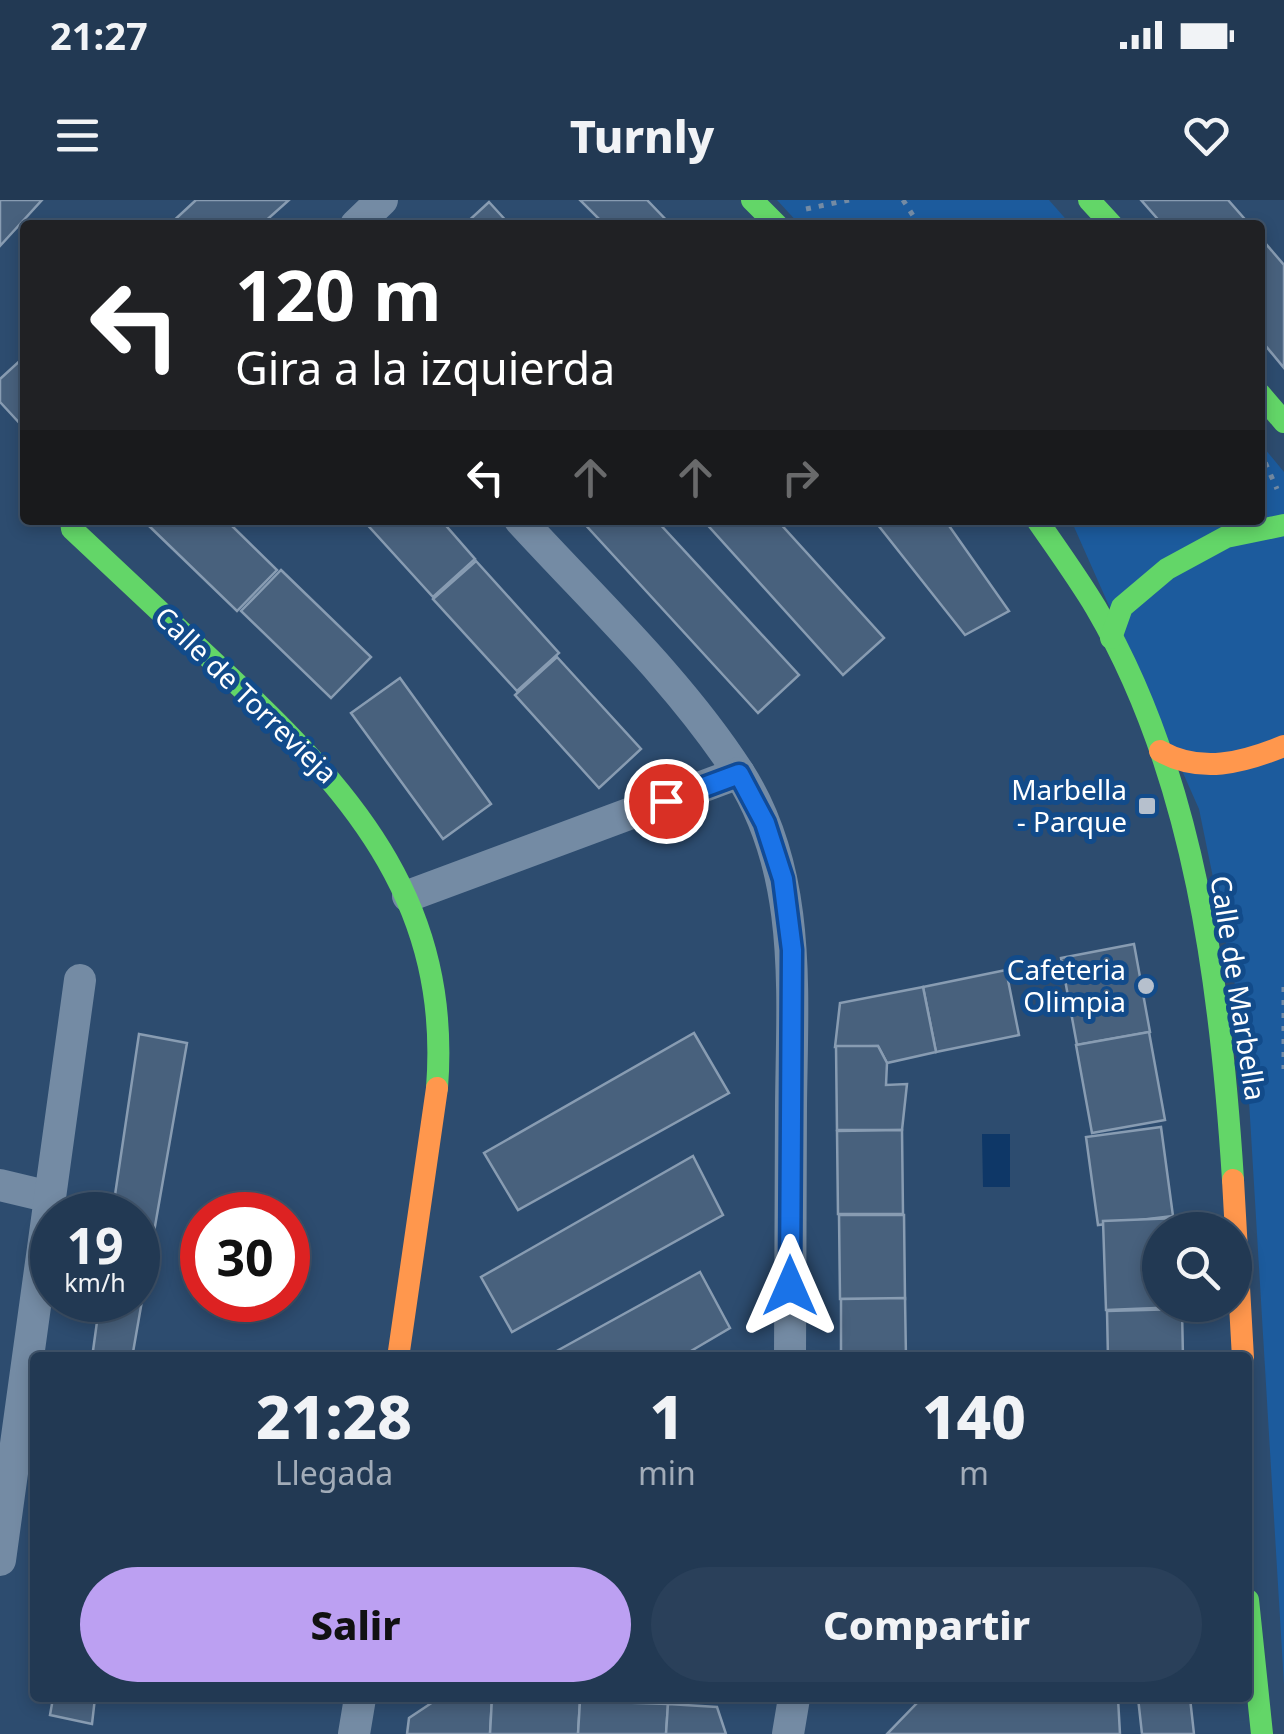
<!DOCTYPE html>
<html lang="es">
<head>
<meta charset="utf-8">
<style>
  :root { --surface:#223953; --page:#2a405a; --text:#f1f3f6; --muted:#a2acb8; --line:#3f536a; --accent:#bca0f2 }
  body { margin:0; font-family:"Noto Sans",sans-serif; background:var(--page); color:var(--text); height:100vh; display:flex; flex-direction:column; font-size:38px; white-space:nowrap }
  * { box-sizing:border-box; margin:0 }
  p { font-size:32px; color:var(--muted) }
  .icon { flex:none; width:55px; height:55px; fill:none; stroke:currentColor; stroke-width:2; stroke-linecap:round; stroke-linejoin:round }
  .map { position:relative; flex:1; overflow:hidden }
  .side { position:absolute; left:30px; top:1152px; width:1222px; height:350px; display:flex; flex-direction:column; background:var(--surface); border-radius:10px; box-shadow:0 5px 15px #0003,0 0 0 2px var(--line) }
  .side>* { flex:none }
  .top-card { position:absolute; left:20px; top:20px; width:1245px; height:305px; border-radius:10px; box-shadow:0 5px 15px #0003,0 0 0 2px var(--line); background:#202124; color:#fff; overflow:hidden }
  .tools { position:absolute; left:1142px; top:1012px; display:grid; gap:20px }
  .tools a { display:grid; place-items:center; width:110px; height:110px; border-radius:50%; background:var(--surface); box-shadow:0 5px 15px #0003,0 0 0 2px var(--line); font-size:50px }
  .speed { position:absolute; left:30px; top:992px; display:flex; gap:20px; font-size:50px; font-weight:700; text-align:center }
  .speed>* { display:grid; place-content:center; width:130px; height:130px; border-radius:50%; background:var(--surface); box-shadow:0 5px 15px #0003,0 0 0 2px var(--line); line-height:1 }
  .speed small { font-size:25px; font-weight:400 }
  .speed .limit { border:15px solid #d22; background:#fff; color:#111 }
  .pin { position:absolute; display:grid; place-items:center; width:85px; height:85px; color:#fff; margin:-42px; border:5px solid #fff; border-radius:50%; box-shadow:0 2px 10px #0007 }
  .me { position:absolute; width:110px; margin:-55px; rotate:0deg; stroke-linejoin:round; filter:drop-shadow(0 0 8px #0008) }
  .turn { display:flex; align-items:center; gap:35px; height:210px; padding:0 50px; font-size:45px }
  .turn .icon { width:130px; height:130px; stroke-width:2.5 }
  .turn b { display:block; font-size:70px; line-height:85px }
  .lanes { display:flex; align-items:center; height:95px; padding:0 50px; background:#0003; justify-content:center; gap:50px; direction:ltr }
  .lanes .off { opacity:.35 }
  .eta { display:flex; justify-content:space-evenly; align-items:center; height:170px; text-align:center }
  .eta b { font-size:60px; font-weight:800; line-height:70px }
  .action { display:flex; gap:20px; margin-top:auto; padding:20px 50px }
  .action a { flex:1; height:115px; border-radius:60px; background:var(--accent); color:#111; font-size:40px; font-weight:800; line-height:115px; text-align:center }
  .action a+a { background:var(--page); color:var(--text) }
  .status { display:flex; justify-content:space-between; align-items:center; height:70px; padding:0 50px; background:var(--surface); direction:ltr }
  .status svg { height:28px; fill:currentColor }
  header { display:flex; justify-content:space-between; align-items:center; height:130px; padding:0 50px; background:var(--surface); font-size:45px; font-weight:800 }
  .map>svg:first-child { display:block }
  .green { fill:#1c5b9d }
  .water { fill:#0e3767 }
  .building { fill:#48617d; stroke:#889cb2; stroke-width:2.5 }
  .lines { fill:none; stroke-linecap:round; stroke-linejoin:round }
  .path { stroke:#748ba4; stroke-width:5; stroke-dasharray:5 8; stroke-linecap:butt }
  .street { stroke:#748ba4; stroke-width:32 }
  .fast { stroke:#63d668; stroke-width:22 }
  .slow { stroke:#ff974d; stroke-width:22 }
  .route-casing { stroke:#114b97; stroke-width:25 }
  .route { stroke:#1a73e8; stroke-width:18 }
  .poi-dot { fill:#b6c0cd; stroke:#124b8a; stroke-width:4 }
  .labels { text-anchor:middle; stroke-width:10; stroke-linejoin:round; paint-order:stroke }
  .street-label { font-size:28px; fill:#fff; stroke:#124b8a }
  .poi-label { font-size:28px; fill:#fff; stroke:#124b8a; text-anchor:end }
</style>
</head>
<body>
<div class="status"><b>21:27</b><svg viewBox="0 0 49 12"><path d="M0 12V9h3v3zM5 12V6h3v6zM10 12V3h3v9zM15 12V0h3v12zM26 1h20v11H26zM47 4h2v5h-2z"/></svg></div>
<header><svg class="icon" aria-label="menu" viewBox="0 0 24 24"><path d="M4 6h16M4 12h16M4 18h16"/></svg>Turnly<svg class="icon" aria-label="heart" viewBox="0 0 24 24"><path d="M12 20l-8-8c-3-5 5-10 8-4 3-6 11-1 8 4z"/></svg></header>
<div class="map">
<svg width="1284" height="1534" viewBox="0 0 1284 1534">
  <rect width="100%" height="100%" fill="#2d4c6f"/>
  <!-- green -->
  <g class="green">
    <polygon points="777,0 1049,0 1071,25 800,25"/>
    <polygon points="1260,243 1284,272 1284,1485 1245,834 1199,609 1071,320 1260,320"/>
  </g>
  <!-- water -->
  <polygon class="water" points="982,934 1010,934 1010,987 983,987"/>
  <!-- building -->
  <g class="building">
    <polygon points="0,0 42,0 0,46"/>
    <polygon points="196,0 289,0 261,25 169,25"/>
    <polygon points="580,0 647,0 671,25 605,25"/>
    <polygon points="1141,0 1228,0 1250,25 1163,25"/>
    <polygon points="489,2 510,25 464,25"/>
    <polygon points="1260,37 1284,65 1284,168 1260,139"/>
    <polygon points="25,156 25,229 0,202 0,179"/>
    <polygon points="152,320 226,320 277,370 237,411 147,324"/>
    <polygon points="363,320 441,320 475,359 433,397"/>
    <polygon points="581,320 656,320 799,475 758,513"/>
    <polygon points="703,320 777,320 884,438 843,475"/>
    <polygon points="874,320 945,320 1009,411 965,435"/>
    <polygon points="476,361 559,453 517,491 433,399"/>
    <polygon points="281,370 371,457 331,498 241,411"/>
    <polygon points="557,457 641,549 599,588 515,495"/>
    <polygon points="400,478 491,604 443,639 351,513"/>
    <polygon points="1134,744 1150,832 1077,845 1061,758"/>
    <polygon points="1006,770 1019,835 936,852 923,787"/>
    <polygon points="923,787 936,852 887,863 878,846 835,847 840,803"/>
    <polygon points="1149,832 1165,920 1092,933 1076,845"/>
    <polygon points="694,833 729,893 518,1010 484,953"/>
    <polygon points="139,834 187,843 132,1158 92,1158 100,1100 138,1100 138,1015 112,1015"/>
    <polygon points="836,846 878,846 887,863 886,885 907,884 902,930 837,930"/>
    <polygon points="1161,927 1173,1016 1098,1025 1086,937"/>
    <polygon points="902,930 903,1014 838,1014 837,931"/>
    <polygon points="693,956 723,1015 512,1132 481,1077"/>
    <polygon points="839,1015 904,1015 905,1099 840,1099"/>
    <polygon points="1178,1018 1178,1030 1160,1030 1160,1105 1181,1107 1106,1110 1103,1021"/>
    <polygon points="700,1072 730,1128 679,1158 544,1158"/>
    <polygon points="905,1098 906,1158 841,1158 841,1099"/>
    <polygon points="1182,1109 1183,1158 1108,1158 1107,1111"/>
    <polygon points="53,1498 95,1498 92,1524 50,1515"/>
    <polygon points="439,1498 492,1498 490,1534 407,1534 409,1518"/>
    <polygon points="492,1498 580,1501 578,1534 490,1534"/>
    <polygon points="990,1498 1118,1498 1120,1534 887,1534 919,1501"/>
    <polygon points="1138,1498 1190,1498 1194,1534 1142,1534"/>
    <polygon points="580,1501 668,1504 666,1534 578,1534"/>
    <polygon points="668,1504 717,1507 726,1534 666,1534"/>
  </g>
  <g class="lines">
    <!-- path -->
    <g class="path">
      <polyline points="903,0 919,25"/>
      <polyline points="806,9 849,0"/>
      <polyline points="1260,251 1277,289"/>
      <polyline points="1284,787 1284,869"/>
    </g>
    <!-- street -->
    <g class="street">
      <polyline points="356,25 382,0"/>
      <path d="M520,320c74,81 159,160 219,253 64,100 53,220 52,333 -1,84 -1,168 -1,252"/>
      <polyline points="408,696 739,573"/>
      <polyline points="0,985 50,997"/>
      <polyline points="0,1360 80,780"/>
      <polyline points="354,1534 360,1498"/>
      <polyline points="788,1534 794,1498"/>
    </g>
    <!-- fast -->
    <g class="fast">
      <polyline points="752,0 777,25"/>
      <polyline points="1089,0 1112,25"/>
      <polyline points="1260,194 1284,222"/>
      <path d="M71,320l1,9c54,51 108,101 162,152 124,117 217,226 203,407"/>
      <path d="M1037,320c20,29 41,58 59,88 99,169 125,381 137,572"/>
      <polyline points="1111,438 1122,407 1167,369 1226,337 1284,325"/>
      <polyline points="1248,1400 1262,1534"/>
    </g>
    <!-- slow -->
    <g class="slow">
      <path d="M1160,551c41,23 82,12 124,-5"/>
      <polyline points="1233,980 1243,1158"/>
      <polyline points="398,1158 437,888"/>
    </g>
  </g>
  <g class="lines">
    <!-- route casing -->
    <g class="route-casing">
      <polyline id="route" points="666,601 739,574 765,623 783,679 792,750 790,1086"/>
    </g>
    <!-- route -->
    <use href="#route" class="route"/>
  </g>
  <!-- markers -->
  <g class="poi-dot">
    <rect x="1137" y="596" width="20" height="20" rx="5"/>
    <circle cx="1146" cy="786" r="10"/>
  </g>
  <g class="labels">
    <!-- street labels -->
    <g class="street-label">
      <text transform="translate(246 495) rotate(44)" y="10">Calle de Torrevieja</text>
      <text transform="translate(1238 788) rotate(81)" y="10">Calle de Marbella</text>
    </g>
    <!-- poi labels -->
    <g class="poi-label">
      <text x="1127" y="600">Marbella<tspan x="1127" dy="32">- Parque</tspan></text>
      <text x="1126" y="780">Cafeteria<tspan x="1126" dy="32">Olimpia</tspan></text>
    </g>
  </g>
</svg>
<div class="tools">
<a><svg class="icon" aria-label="search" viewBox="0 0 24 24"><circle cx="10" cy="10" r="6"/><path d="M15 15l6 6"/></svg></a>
</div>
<div class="speed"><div>19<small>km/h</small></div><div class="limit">30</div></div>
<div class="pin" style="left:666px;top:601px;background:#d93025"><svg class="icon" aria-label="arrive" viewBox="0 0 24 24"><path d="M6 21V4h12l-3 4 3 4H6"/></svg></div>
<svg class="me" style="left:790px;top:1086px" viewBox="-20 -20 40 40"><path d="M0-17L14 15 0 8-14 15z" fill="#1a73e8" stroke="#fff" stroke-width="4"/></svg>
<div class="top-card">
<div class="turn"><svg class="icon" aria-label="left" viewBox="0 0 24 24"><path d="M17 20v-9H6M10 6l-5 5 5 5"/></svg><div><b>120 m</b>Gira a la izquierda</div></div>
<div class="lanes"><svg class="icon" aria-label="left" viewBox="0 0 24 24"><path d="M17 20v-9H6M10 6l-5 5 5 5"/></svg><svg class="icon off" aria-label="ahead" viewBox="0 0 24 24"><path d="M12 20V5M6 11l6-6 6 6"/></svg><svg class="icon off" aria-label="ahead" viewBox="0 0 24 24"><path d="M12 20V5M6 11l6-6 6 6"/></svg><svg class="icon off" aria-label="right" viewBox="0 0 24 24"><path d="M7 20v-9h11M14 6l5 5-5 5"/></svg></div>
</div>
<section class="side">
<div class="eta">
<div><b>21:28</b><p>Llegada</p></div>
<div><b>1</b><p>min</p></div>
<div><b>140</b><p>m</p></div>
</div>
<div class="action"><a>Salir</a><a>Compartir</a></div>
</section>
</div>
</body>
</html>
